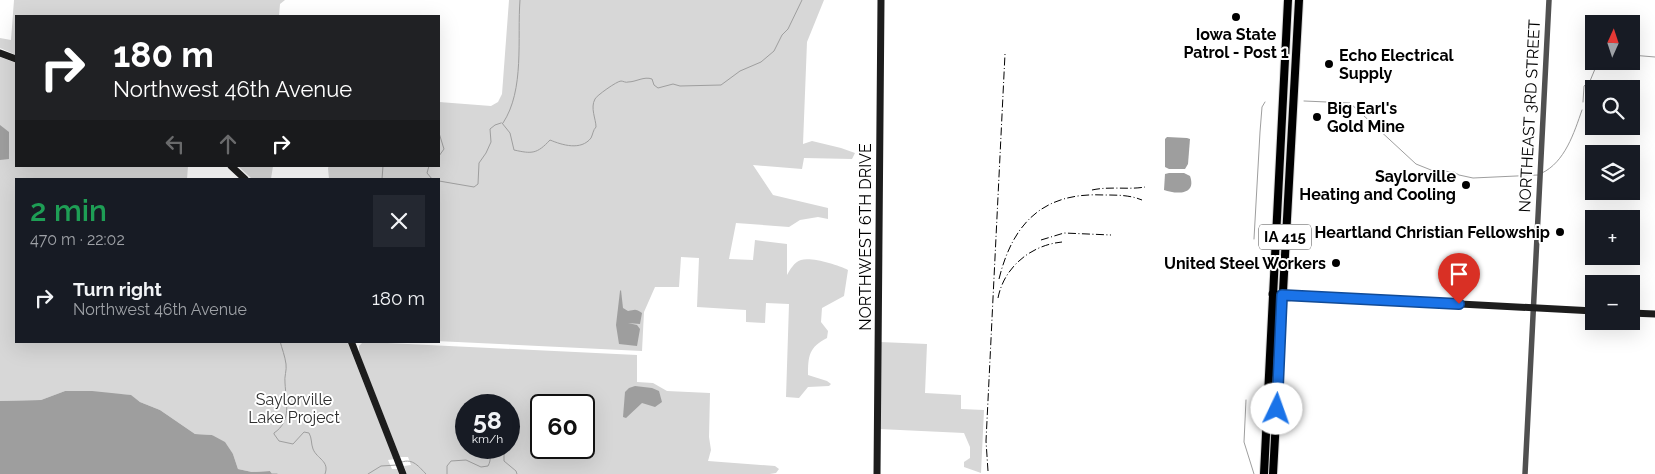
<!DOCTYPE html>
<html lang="en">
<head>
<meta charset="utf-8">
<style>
  :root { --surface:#171b24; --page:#242831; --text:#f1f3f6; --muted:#9ea1a6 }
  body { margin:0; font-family:Raleway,sans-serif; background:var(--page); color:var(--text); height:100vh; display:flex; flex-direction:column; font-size:19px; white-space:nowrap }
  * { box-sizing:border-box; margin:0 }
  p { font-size:16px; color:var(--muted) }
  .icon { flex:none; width:28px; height:28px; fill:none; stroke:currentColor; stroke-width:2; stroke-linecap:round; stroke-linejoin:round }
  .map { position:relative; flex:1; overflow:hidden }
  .panel { position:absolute; left:15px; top:178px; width:425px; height:165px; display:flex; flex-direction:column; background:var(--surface); border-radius:0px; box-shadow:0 5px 20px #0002 }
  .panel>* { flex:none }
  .guide { position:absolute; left:15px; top:15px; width:425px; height:152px; border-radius:0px; box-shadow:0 5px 20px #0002; background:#202124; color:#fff; overflow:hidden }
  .needle { width:32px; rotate:3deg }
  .controls { position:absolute; left:1585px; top:15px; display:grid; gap:10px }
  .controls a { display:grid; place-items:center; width:55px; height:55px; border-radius:0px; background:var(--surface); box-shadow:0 5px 20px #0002; font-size:25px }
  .speed { position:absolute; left:455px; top:394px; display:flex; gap:10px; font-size:25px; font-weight:700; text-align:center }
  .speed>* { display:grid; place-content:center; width:65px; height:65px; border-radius:50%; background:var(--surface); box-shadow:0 5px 20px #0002; line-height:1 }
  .speed small { font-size:12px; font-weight:400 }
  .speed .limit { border:2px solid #111; border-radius:8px; background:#fff; color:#111 }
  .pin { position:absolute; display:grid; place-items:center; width:42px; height:42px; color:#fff; margin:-51px -21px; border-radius:50% 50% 50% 0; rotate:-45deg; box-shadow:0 0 5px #0007 }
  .pin .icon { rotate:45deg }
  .me { position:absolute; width:55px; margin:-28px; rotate:3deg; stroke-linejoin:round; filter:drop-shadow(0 0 4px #0008) }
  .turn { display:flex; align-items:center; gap:18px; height:105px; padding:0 15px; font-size:22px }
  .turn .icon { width:65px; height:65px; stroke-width:2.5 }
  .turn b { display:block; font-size:35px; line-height:42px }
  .lanes { display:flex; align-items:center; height:48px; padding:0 15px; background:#0003; justify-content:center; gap:25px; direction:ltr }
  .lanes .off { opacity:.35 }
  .round { display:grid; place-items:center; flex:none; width:52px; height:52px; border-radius:0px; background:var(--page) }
  .overview { display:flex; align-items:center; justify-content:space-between; height:85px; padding:0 15px }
  h1 { font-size:30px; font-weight:600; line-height:38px; color:#1e9e55 }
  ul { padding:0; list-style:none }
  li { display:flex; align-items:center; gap:15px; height:70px; padding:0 15px }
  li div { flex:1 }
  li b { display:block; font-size:19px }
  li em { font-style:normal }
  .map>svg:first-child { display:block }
  .green { fill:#d7d7d7; fill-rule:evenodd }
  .water { fill:#9e9e9e }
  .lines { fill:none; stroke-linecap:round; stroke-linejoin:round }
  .stream { stroke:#9e9e9e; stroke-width:1 }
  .primary-casing { stroke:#dbdbdb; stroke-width:10 }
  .tertiary { stroke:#505050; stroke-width:5.5 }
  .secondary { stroke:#1d1d1d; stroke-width:7 }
  .primary { stroke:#000; stroke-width:8 }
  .rail { stroke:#000; stroke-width:1; stroke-dasharray:8 2.5 1 2.5; stroke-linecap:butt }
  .route-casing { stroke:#114b97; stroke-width:12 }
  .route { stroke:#1a73e8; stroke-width:9 }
  .poi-dot { fill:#000; stroke:#fff; stroke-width:2 }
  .labels { text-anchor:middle; stroke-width:4; stroke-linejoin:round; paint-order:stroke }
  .shield { fill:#fff; stroke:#4c4c4c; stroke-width:1 }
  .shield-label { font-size:15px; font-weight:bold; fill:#000 }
  .poi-label { font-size:16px; font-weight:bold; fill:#000; stroke:#fff; text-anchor:end }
  .street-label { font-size:16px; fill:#000; stroke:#fff }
  .park-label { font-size:16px; fill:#2e2e2e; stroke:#fff }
</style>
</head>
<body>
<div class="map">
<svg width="1655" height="474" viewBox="0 0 1655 474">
  <rect width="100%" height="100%" fill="#fff"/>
  <!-- green -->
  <g class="green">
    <polygon points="14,0 285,0 280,4 279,16 16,16 16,55 0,48 0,38 11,40"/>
    <path d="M509,0h315l-17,42 -4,102 9,-3 29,7 14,5 -3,6 -48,-1 -2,11 -49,-4 20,30 55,13v11l-10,-2 -18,3 -11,7 -53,-4 -7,36 24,1 2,-20 32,4v31c3,-5 7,-13 14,-15 11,-3 37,5 47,10l-4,26 -22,12 -1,14 7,9 -1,7c-18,9 -19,18 -19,37l19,6 4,3 -2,2 -21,1 -9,11 -13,-1 3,-93 -23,-1 -1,20 -19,-1v-12l-49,-3 2,-49 -18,-1 -2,30h-24l-11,25 -2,39 -206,-10h3v-162h-110l-1,-11 1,-2h110v-64l52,4 7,-4 4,-8z"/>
    <polygon points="0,57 16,63 16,166 188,166 187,179 16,179 16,341 347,341 394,459 388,460 392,469 398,469 400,474 272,474 270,471 252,472 238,469 233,454 212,435 195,434 160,410 140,402 130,395 65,391 41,400 0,401"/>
    <polygon points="238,166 273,166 271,179 252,179"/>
    <path d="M367,342l270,13v27l16,1 14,8 43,2 -1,44 2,13 -3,11 67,5 4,3 -3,4 -6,1h-363l-3,-8 7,-1 -3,-8h-8l-41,-104v-7l3,-3zM466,405h43v43h-43zM541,405h43v43h-43z"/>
    <polygon points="880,342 927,344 925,393 961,395 961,409 984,410 981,473 964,467 964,462 970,458 970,447 964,433 879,429"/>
  </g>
  <!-- water -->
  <g class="water">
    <polygon points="0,125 9,132 9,159 0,160"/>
    <polygon points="1167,137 1187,138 1190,139 1188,164 1185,169 1169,169 1165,167 1165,139"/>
    <path d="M1169,173h15l6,3c7,20 -15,18 -26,14l1,-16z"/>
    <path d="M621,290l2,18 5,3c7,-1 7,-3 14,2l-2,11 -12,-1 9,2 3,4 -3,17 -18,-2 -3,-19 4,-34z"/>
    <polygon points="635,386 652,388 659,391 662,402 655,407 642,403 626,418 623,417 625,392 629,388"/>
    <polygon points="65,391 92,391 131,395 140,402 160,410 195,434 212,435 225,442 233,454 238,469 252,472 270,471 272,474 0,474 0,401 41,400"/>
  </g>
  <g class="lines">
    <!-- stream -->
    <g class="stream">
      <polyline points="1631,55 1655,57"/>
      <polyline points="1304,101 1350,103 1416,164 1431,170 1454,172 1459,175 1473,178 1538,175"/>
      <polyline points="1583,102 1584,86 1590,81 1595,69 1611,61"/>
      <path d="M502,123l8,10 4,17c18,4 23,4 36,-10 12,5 31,11 41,-2 2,-4 2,-8 5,-11 0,-8 -6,-19 -1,-28 1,-3 22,-18 26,-18 2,0 5,2 7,1 8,0 16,-6 24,-3l2,6 4,3 15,-4 7,2 41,-1 19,-14 21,-9 13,-11 8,-16 6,-6 14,-29"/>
      <path d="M503,123c22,-33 14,-85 17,-123"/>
      <polyline points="439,133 444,149 439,156"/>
      <polyline points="429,166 427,173 432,179"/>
      <path d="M1542,173c23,-11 32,-40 40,-63"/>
      <polyline points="382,179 383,166"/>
      <polyline points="439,181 474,187 478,184 479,163 486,153 491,142 490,129 495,125 501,123"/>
      <polyline points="1254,239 1260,132 1262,107 1265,102"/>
      <path d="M280,341c2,8 5,15 6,23 1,6 -2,13 -1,19 1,19 7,38 -11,50v1l5,7 14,3 11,-12 5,1c3,5 2,11 4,16 4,10 17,12 12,25"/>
      <polyline points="1246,400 1244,442 1254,474"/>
      <polyline points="504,448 504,461 516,471 517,474"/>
      <path d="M402,462c11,-4 17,5 24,12"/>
      <polyline points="267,474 277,474"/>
      <polyline points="368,474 381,466 397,465"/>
      <path d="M447,474v-8l4,-5 15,-1 15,7 7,-1c4,-7 1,-12 4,-18"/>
    </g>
    <!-- primary casing -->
    <g class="primary-casing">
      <g id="primary">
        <polyline points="1264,474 1288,0"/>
        <polyline points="1273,474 1299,0"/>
      </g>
    </g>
    <!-- tertiary -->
    <polyline class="tertiary" points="1525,474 1549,0"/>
    <!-- secondary -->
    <g class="secondary">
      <polyline points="0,53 16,59"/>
      <polyline points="231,166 245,179"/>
      <polyline points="1272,294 1594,311"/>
      <polyline points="1631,313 1655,314"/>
      <polyline points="351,341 403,474"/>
      <polyline points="877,474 881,0"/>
    </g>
    <!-- primary -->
    <use href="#primary" class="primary"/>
    <!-- rail -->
    <g class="rail">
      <path d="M1092,190c18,-4 36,0 53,-3"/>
      <polyline points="1041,240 1064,233 1111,235"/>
      <path d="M999,279c14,-57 45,-87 105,-84 13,0 26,0 38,5"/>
      <path d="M998,298c6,-31 33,-53 64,-56"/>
      <polyline points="988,471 986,441 1005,54"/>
    </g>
  </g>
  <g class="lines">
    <!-- route casing -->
    <g class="route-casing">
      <polyline id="route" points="1277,409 1282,295 1459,304"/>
    </g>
    <!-- route -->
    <use href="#route" class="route"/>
  </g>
  <!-- markers -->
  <g class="poi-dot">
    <circle cx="1236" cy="17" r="5"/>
    <circle cx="1329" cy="64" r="5"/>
    <circle cx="1317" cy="117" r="5"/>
    <circle cx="1466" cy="185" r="5"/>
    <circle cx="1560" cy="232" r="5"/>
    <circle cx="1336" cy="263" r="5"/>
  </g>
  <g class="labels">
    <!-- shield labels -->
    <rect class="shield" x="1259" y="224.5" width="52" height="25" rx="4"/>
    <g class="shield-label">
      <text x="1285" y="242">IA 415</text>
    </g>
    <!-- poi labels -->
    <g class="poi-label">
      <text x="1236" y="40" text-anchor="middle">Iowa State<tspan x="1236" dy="18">Patrol - Post 1</tspan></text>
      <text x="1339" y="61" text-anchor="start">Echo Electrical<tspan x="1339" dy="18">Supply</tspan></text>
      <text x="1327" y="114" text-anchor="start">Big Earl's<tspan x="1327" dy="18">Gold Mine</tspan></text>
      <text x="1456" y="182">Saylorville<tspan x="1456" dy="18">Heating and Cooling</tspan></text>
      <text x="1550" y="238">Heartland Christian Fellowship</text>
      <text x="1326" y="269">United Steel Workers</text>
    </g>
    <!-- street labels -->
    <g class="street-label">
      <text transform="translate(1529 116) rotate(-87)" y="6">NORTHEAST 3RD STREET</text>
      <text transform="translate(865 237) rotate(-90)" y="6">NORTHWEST 6TH DRIVE</text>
    </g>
    <!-- park labels -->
    <g class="park-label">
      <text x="294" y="405">Saylorville<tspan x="294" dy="18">Lake Project</tspan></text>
    </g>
  </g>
</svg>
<div class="controls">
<a><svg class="needle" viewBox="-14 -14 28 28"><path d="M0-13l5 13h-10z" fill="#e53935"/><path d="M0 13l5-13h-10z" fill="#9ea1a6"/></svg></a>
<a><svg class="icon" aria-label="search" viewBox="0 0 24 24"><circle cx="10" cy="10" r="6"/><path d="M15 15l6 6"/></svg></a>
<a><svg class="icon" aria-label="layers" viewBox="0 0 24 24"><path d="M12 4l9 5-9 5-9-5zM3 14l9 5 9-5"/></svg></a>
<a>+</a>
<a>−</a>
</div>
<div class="speed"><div>58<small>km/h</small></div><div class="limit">60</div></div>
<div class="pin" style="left:1459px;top:304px;background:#d93025"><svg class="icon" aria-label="arrive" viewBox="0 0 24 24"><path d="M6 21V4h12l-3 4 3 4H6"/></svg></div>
<svg class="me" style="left:1277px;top:409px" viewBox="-20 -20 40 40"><circle r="19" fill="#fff"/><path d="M0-13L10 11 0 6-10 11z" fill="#1a73e8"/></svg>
<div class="guide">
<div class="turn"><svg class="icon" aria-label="right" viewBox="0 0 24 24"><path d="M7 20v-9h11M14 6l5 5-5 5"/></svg><div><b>180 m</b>Northwest 46th Avenue</div></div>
<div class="lanes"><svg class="icon off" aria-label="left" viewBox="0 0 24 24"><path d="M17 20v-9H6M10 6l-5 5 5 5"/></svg><svg class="icon off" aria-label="ahead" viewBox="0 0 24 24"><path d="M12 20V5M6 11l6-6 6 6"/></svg><svg class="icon" aria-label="right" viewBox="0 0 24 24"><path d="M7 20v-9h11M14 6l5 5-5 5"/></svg></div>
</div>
<section class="panel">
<div class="overview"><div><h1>2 min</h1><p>470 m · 22:02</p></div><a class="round"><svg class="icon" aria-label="close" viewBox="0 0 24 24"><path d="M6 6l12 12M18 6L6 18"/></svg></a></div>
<ul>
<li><svg class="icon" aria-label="right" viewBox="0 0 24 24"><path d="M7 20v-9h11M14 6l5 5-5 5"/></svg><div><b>Turn right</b><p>Northwest 46th Avenue</p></div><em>180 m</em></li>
</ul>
</section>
</div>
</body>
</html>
